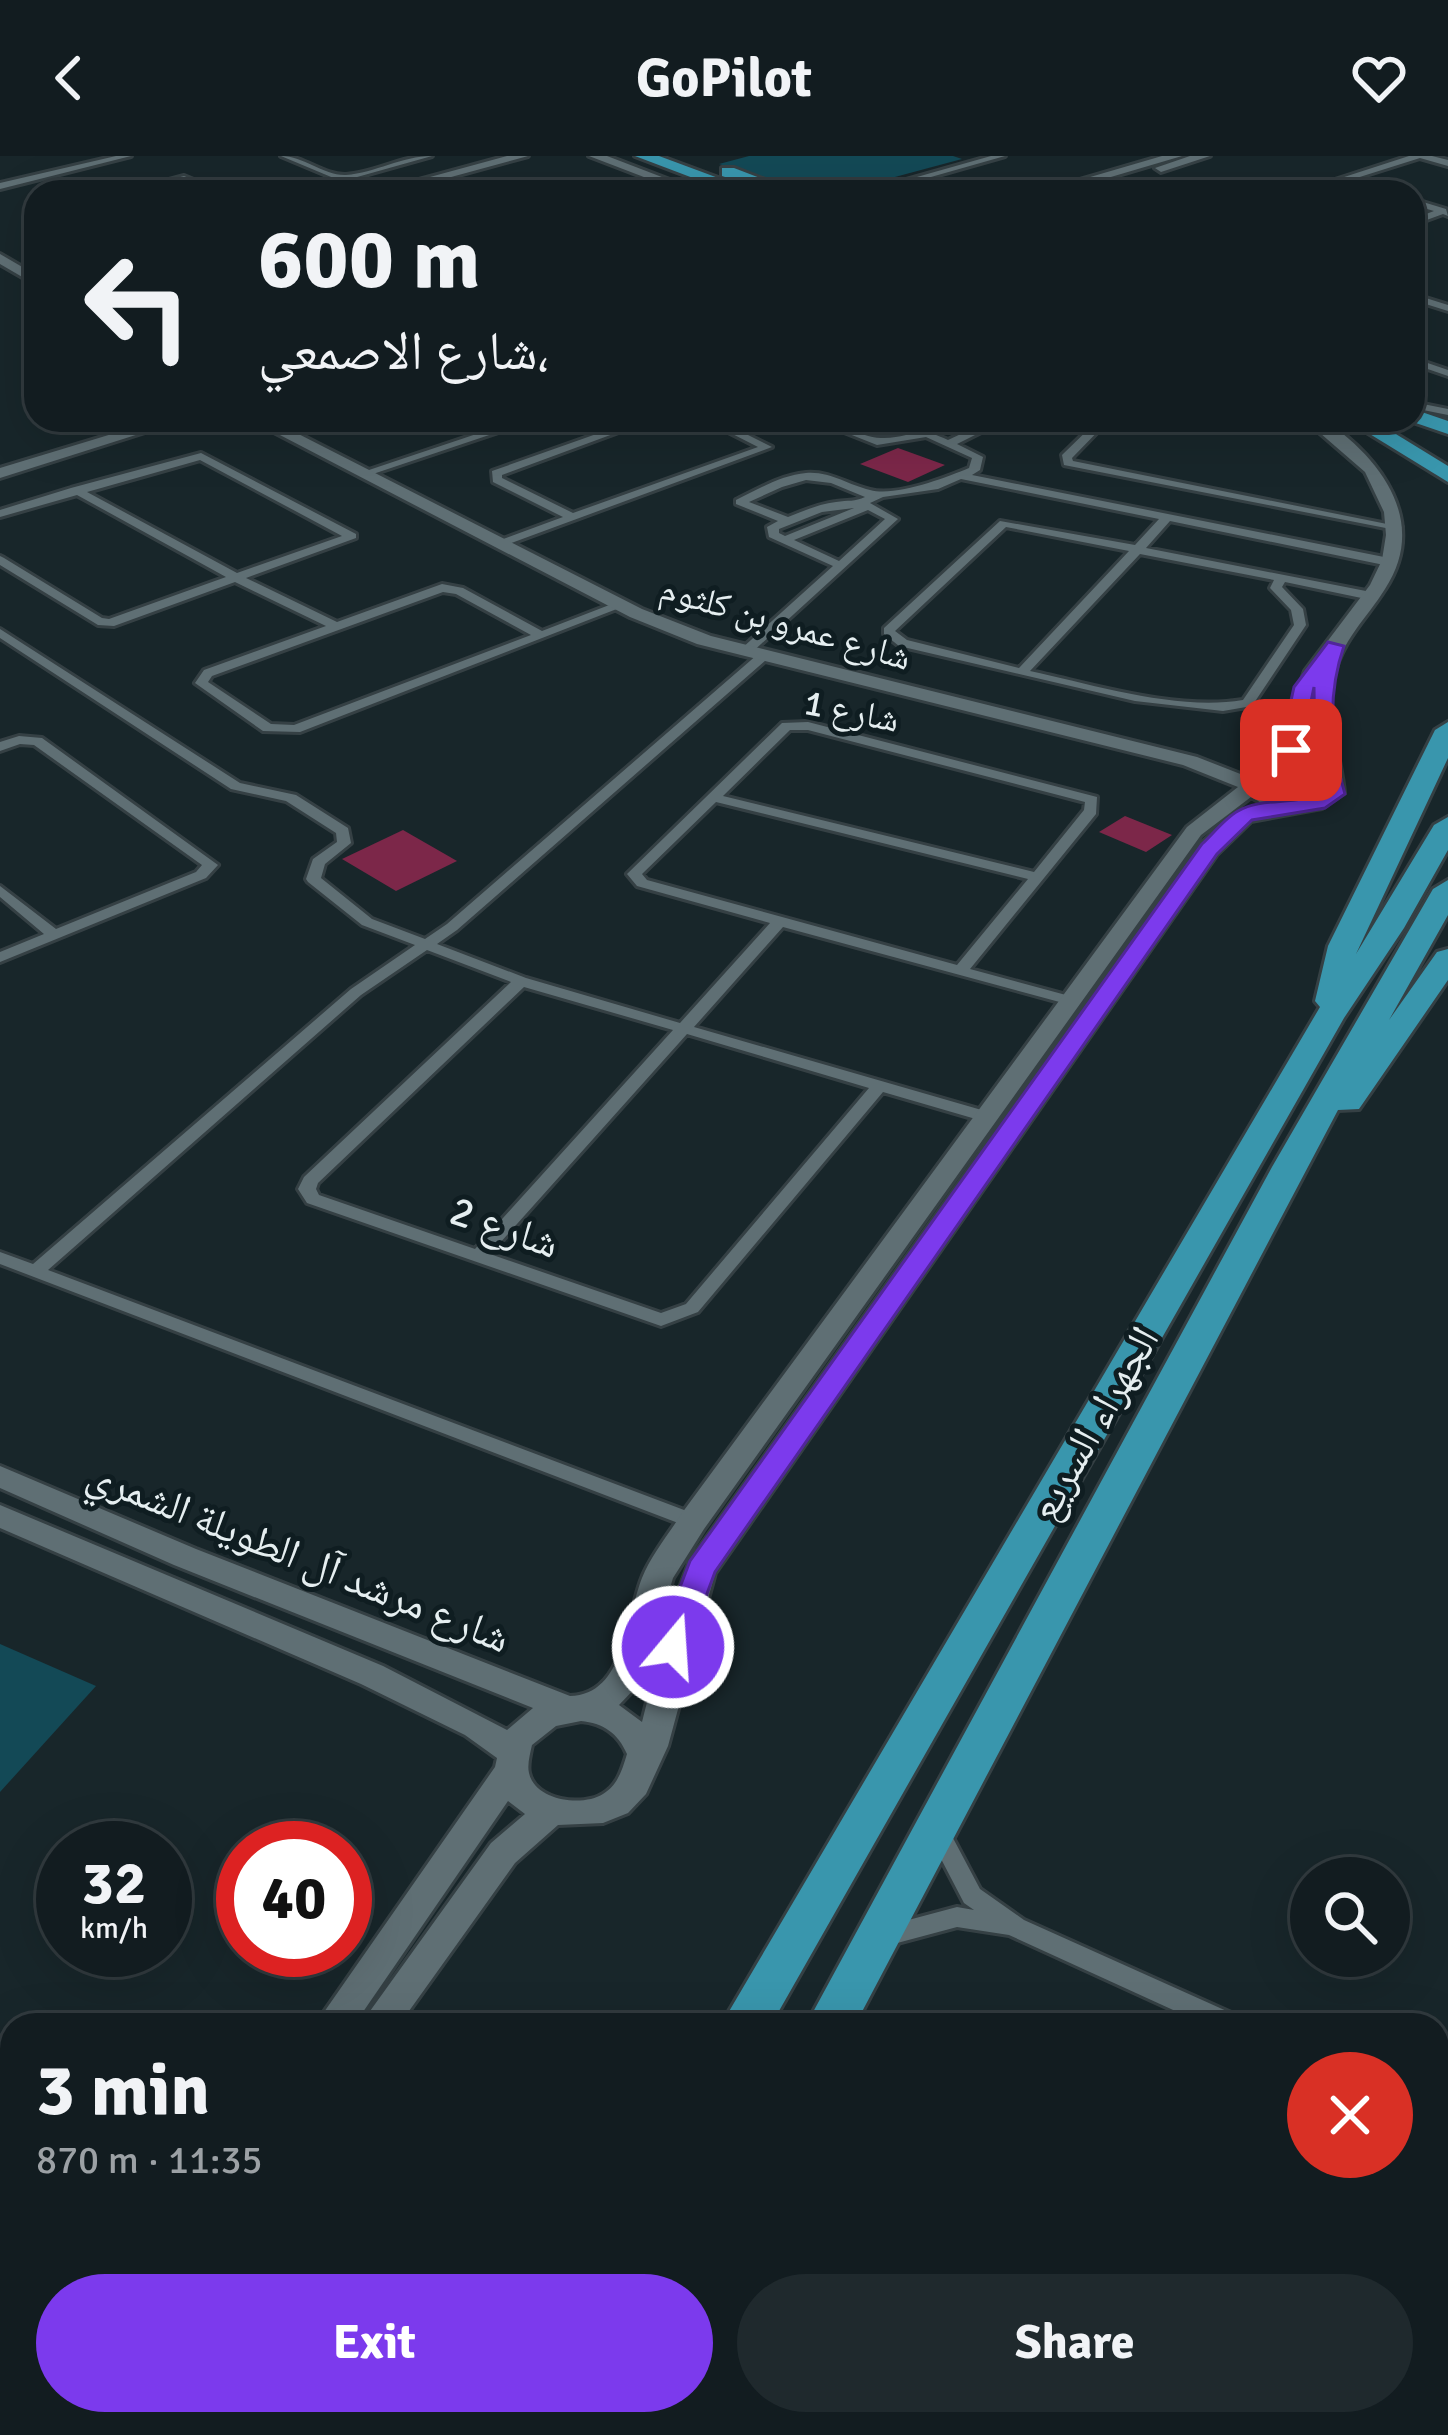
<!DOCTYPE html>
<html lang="en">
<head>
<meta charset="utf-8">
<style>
  :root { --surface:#121c20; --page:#1f292d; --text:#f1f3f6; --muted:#9ca1a5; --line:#313a3e; --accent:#7c3aed }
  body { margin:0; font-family:Signika,"Noto Naskh Arabic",sans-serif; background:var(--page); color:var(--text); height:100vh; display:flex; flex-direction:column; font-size:45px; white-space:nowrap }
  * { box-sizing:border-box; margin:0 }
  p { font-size:39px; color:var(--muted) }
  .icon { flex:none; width:66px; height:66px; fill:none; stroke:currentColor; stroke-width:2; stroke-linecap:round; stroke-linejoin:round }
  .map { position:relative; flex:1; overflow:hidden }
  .side { position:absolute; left:0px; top:1857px; width:1449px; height:423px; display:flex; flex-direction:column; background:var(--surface); border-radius:36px 36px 0 0; box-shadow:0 12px 48px #0002,0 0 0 3px var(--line) }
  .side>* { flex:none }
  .hud { position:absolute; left:24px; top:24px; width:1401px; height:252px; border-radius:36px; box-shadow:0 12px 48px #0002,0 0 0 3px var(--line); background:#121c20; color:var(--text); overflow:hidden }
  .buttons { position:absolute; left:1290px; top:1701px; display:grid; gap:24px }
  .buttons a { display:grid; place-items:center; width:120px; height:120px; border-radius:50%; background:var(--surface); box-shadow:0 12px 48px #0002,0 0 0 3px var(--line); font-size:60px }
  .speed { position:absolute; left:36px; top:1665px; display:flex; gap:24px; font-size:60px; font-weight:700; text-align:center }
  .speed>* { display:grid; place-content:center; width:156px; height:156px; border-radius:50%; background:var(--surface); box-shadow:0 12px 48px #0002,0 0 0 3px var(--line); line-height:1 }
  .speed small { font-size:30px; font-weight:400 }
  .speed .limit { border:18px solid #d22; background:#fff; color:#111 }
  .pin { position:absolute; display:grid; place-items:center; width:102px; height:102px; color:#fff; margin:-51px; border-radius:24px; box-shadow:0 6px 18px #0006 }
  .me { position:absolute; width:132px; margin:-66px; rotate:18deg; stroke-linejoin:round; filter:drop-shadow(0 0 9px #0008) }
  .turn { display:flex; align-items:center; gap:42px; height:252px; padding:0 36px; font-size:54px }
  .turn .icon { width:156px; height:156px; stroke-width:2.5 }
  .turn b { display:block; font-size:84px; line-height:102px }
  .round { display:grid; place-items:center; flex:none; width:126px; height:126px; border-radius:63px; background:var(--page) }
  .summary { display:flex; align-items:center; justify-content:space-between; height:204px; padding:0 36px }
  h1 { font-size:72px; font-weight:800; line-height:90px }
  .button { display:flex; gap:24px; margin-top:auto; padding:24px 36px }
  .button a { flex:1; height:138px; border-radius:72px; background:var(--accent); color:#fff; font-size:48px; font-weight:800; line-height:138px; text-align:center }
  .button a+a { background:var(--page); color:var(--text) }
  header { display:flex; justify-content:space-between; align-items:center; height:156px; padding:0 36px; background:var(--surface); font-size:54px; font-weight:800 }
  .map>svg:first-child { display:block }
  .green { fill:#134956 }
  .building { fill:#7c2749 }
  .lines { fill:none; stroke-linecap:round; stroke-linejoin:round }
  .street-casing { stroke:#354044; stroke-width:6 }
  .secondary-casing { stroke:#354044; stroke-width:6 }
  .highway-casing { stroke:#354044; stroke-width:6 }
  .street { fill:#5f6f74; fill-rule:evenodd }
  .secondary { fill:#5f6f74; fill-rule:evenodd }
  .highway { fill:#3996ad; fill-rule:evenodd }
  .route { fill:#7c3aed; stroke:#51269a; stroke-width:3 }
  .labels { text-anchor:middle; stroke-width:10; stroke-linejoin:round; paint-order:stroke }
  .far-street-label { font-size:36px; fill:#e5eef0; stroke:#0f1d21 }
  .street-label { font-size:42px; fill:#e5eef0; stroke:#0f1d21 }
</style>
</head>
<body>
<header><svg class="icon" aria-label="back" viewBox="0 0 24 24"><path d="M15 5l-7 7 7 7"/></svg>GoPilot<svg class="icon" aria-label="heart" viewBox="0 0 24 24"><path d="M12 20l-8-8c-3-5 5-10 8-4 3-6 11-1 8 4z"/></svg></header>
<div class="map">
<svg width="1448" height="2279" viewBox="0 0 1448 2279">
  <rect width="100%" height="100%" fill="#18262a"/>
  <!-- green -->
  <g class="green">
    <polygon points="749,0 953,0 962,3 839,36 805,36 719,8"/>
    <polygon points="0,1488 96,1530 0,1636"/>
  </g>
  <!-- building -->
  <g class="building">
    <polygon points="898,292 945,309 908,326 860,308"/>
    <polygon points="1125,660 1172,679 1146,696 1099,676"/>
    <polygon points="403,674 457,705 396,735 342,703"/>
  </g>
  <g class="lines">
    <!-- street casing -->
    <g class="street-casing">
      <g id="street">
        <polygon points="116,0 131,0 0,33 0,27"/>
        <path d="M281,0c23,0 43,20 65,19 29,-2 56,-19 86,-19l-82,23 29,13h-12z"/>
        <polygon points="991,0 1005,0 878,36 864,36"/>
        <path d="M1409,0h23l16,4v6l-28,-8 -73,23 34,11c-14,0 -27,-8 -42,-8 -13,0 -27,8 -41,8z"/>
        <path d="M184,20l38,16c-14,0 -24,-9 -38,-10 -17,-1 -40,10 -59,10z"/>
        <polygon points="587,29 609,36 560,36"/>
        <polygon points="1078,32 1085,36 1074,36"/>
        <polygon points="1413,43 1446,53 1448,60 1443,58 1413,69 1413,63 1434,55 1413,49"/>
        <polygon points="1413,138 1448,149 1448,155 1413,144"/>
        <polygon points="1413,202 1448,214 1448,220 1413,208"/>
        <polygon points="1413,246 1448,253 1448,259 1413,252"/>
        <polygon points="518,264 534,264 370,319 360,317"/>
        <polygon points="636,264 651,264 502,319 502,322 573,357 758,291 705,264 718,264 772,291 506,389 498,389 498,385 563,361 493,326 492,315"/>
        <path d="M814,264c24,0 44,17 67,18 31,1 33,-14 67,2l43,-20h14l-48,24 26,13 -3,13 -8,5 417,83 6,4 -6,4 -219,-45 -24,27 225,44 6,4 -6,4 -86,-18 -3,5 21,22 3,16 -54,81 -29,5 -88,-10 -236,-55 -15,-12v-6l116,-107 135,24 24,-26 -198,-40 -23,10 -55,8 -13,6 28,16 -149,136h-8v-6l92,-83 -64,-29 -2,-10 11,-6 -42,-17v-4c22,-11 46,-25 70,-27 24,-2 42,12 64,17 25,7 75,-12 99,-22l3,-10 -46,-21 -49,8zM806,324l25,3 34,14c-10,5 -17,3 -29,5 -17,2 -33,9 -48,15l-39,-15 33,-15zM854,352l-69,28 -6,-3v-4l43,-17zM868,354l17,9 -46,42 -45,-21zM1006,371l123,24 -110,117 -112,-28 -12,-9zM1140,398l134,26 -4,8 21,22 3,15 -51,75c-66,11 -148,-15 -213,-29z"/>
        <polygon points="1098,264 1109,264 1072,302 1073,305 1402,371 1396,374 1064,309 1062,299"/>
        <path d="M201,297l155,81v4l-110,40 91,44 105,-38 21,4 79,43 75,-29 10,3 -327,127 -37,-1 -68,-48 9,-13 122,-44 -91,-44 -121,44 -16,-1 -98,-60v-9l4,2 98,60 7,1 117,-42 -149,-82 -77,22v-7l71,-22zM200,304l142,76 -105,37 -150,-81zM443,436l13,2 75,41 -237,90 -23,-1 -63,-42 4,-6z"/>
        <path d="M0,473l240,154 56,12 52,33 3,15 -26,21 -4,14 51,41 53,20 22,-15 311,-270h8v6l-309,270 -20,14 89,34 154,45 90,-100 -133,-37 -10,-12 155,-151 26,-1 289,75 -1,17 -126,155 107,29 3,3 -3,3h-10l-284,-77 -89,100 298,86 2,4 -8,5 -103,-30 -185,220 -37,14 -354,-123 -9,-14 6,-12 207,-195 -84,-32 -66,45 -313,275 652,246 3,5 -3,5h-14l-686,-262v-12l33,12 318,-275 64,-44 -53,-20 -54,-43 -2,-3 7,-20 24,-17 -1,-9 -50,-32 -55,-12 -231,-151zM790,574h18l277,72 -1,8 -50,62 -311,-76zM716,646l312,77 -71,86 -310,-85 -5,-6zM524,831l149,43 -198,219 -156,-54 -3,-6 2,-6zM687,878l182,54 -183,216 -25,9 -171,-59z"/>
        <polygon points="19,580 42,582 218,709 206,722 0,806 0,796 44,778 0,741 0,730 56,773 196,716 202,709 34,589 20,588 0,595 0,586"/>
        <polygon points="937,1665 945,1667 980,1733 1024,1764 1240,1861 1243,1869 1206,1869 1009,1779 957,1771 886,1790 878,1787 874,1780 878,1773 886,1770 957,1751 974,1754 964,1747 926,1674 929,1667"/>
      </g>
    </g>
    <!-- secondary casing -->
    <g class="secondary-casing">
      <g id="secondary">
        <polygon points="507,0 528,0 396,36 375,36"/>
        <polygon points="589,0 607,0 701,36 683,36"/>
        <polygon points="1162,0 1182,0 1060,36 1039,36"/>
        <polygon points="1190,0 1210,0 1161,16 1155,12"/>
        <polygon points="0,98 36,119 36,129 0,108"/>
        <polygon points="158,264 183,264 0,322 0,312"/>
        <path d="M251,264h20l371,189 69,27 486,121 46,18 4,-7 20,-5 8,-9 30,-83 65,-86 12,-25 4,-25 -2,-23 -19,-40 -60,-52h19c57,38 105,102 61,169 -18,29 -44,52 -51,87 -10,43 7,79 10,117l-22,15 -71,13 -34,33 -502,719 -47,173 -22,48 -18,19 -25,10 -45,2 -43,38 -116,162h-39l131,-182 34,-29 -17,-13 -154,224h-39l180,-258 2,-9 -32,-23 -104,-51 -361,-156v-23l383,161 124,64 26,-22 -359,-143 -174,-77v-22l196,83 374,147c55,-1 56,-78 72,-118 9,-23 27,-44 40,-65l505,-686 51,-40 -55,-22 -486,-121 -67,-27zM1311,552l6,56 -24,-6zM1289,613l29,8 6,13c-22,15 -42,10 -62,-5l1,-9zM1251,641l14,8 -28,7 -36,32 -511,717 -22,58 -26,103 -23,-17 23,-24 31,-103 31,-49 497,-694zM581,1565c22,2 37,12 46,33 -5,16 -9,31 -24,40 -20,13 -68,7 -74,-21 -2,-8 1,-19 3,-28l24,-19z"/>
        <polygon points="14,2268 59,2268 54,2279 9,2279"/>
        <polygon points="63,2268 108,2268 103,2279 58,2279"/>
      </g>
    </g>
    <!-- highway casing -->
    <g class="highway-casing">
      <g id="highway">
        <polygon points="635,0 659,0 756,36 730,36"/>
        <polygon points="722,12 734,12 796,36 770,36 722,20"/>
        <polygon points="1413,253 1448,265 1448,278 1407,264 1413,264"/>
        <polygon points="1347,264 1373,264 1448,310 1448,326"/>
        <polygon points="1448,566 1448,602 1356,798 1434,669 1448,661 1448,694 1404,772 1344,862 771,1869 721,1869 1320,851 1315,845 1328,790 1435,574"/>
        <polygon points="1448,724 1448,759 1389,864 1437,796 1448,793 1448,824 1359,953 1338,954 855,1869 806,1869 1272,1011 1433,733"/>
        <polygon points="434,2268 541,2268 536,2279 429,2279"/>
        <polygon points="583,2268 640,2268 635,2279 578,2279"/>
      </g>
    </g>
    <!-- street -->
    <use href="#street" class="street"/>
    <!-- secondary -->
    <use href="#secondary" class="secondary"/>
    <!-- highway -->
    <use href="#highway" class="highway"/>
  </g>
  <!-- route -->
  <path class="route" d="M1328,486l16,4c-17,49 -14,98 1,148l-20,14 -73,12 -35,34 -502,718 -31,84h-22l-5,-9 33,-86 512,-717c11,-10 23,-26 36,-33 26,-15 60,-4 85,-20l-8,-30 -1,-74 -13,63 -10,6 -11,-6 14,-63z"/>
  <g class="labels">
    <!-- far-street labels -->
    <g class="far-street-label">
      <text transform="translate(786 466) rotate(16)" y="13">شارع عمرو بن كلثوم</text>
      <text transform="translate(852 554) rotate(11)" y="13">شارع 1</text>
    </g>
    <!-- street labels -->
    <g class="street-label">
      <text transform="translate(505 1070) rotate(19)" y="15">شارع 2</text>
      <text transform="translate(1093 1267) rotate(-60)" y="15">الجهراء السريع</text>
      <text transform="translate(299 1399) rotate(22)" y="15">شارع مرشد آل الطويلة الشمري</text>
    </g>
  </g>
</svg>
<div class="buttons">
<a><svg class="icon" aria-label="search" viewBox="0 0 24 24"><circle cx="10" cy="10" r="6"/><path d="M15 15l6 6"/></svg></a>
</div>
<div class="speed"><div>32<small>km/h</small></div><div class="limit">40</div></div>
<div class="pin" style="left:1291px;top:594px;background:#d93025"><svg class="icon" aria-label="arrive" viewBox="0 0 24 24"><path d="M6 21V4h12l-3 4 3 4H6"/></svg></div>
<svg class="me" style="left:673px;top:1491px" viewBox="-20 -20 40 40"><circle r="17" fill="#7c3aed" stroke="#fff" stroke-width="3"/><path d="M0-11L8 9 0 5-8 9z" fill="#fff"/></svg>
<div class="hud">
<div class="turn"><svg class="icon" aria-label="left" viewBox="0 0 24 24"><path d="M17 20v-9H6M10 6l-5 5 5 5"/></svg><div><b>600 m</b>شارع الاصمعي،</div></div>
</div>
<section class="side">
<div class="summary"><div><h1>3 min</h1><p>870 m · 11:35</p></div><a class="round" style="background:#d93025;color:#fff"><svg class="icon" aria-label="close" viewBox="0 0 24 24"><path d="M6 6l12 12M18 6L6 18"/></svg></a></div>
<div class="button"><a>Exit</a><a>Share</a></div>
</section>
</div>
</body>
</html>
